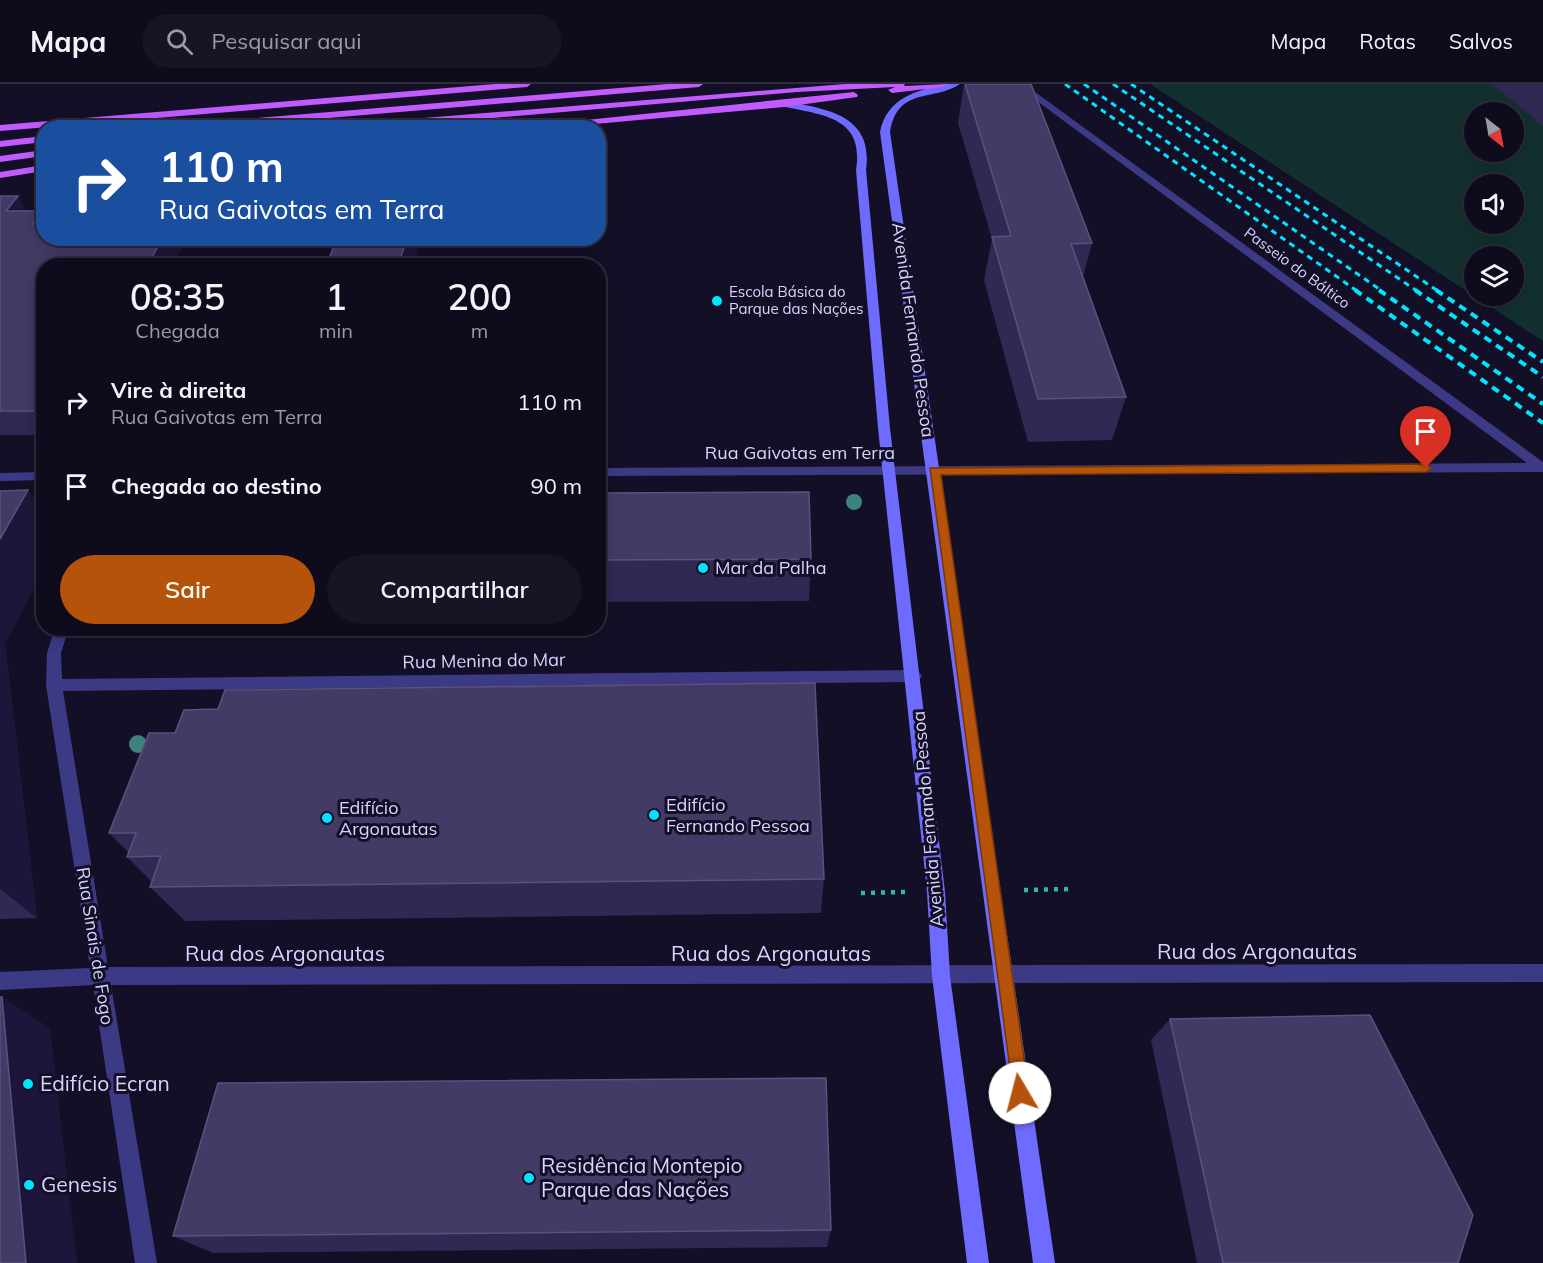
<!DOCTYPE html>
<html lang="pt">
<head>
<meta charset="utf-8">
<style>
  :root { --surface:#0e0b1c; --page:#171425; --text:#f1f3f6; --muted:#9b9ba3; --line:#2e2b3b; --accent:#b45309 }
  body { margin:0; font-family:Mulish,sans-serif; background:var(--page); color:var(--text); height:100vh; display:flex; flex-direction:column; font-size:22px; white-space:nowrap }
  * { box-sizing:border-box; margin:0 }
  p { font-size:20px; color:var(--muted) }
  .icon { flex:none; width:33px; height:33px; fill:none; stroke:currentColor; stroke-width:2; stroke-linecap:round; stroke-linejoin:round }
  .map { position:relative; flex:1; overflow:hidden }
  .drawer { position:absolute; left:36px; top:174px; width:570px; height:378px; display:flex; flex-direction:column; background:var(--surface); border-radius:24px; box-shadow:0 3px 15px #0003,0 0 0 2px var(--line) }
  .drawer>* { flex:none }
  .hud { position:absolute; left:36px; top:36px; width:570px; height:126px; border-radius:24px; box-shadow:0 3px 15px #0003,0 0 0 2px var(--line); background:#1a4fa0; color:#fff; overflow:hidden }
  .needle { width:39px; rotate:149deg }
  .fabs { position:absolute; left:1464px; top:18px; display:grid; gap:12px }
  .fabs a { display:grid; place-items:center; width:60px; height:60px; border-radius:50%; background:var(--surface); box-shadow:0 3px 15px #0003,0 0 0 2px var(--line); font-size:30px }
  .pin { position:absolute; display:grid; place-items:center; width:51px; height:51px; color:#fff; margin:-62px -26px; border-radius:50% 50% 50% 0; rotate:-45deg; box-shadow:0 0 6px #0007 }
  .pin .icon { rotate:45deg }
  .me { position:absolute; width:66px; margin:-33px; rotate:352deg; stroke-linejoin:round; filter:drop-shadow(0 0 4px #0008) }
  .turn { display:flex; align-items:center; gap:21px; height:126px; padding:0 24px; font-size:27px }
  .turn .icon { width:78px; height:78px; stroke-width:2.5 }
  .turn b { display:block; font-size:42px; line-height:51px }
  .eta { display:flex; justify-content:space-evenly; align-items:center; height:102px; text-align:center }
  .eta b { font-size:36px; font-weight:600; line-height:42px }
  .button { display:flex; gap:12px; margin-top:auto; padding:12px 24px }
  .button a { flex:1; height:69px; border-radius:36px; background:var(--accent); color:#fff; font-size:24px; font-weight:600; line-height:69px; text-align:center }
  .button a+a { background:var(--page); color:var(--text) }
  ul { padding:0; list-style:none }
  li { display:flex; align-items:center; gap:18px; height:84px; padding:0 24px }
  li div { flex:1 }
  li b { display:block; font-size:22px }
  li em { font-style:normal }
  header { display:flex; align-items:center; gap:36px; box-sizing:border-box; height:84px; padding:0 30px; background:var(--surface); border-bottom:2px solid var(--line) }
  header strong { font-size:28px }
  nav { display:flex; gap:33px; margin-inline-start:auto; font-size:21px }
  .search { width:420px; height:54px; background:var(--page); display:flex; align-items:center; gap:15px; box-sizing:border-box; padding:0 21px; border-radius:33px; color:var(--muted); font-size:22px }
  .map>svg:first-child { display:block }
  .green { fill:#12302f; fill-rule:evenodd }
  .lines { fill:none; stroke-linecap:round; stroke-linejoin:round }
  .path { stroke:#2fb8b0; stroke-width:4.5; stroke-dasharray:4 6; stroke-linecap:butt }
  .street { fill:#3d3a85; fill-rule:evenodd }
  .secondary { fill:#6f6bff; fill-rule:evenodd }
  .primary { fill:#c25bff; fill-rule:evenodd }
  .rail-far1 { stroke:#00e5ff; stroke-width:3; stroke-dasharray:6 5; stroke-linecap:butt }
  .rail { stroke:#00e5ff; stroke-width:4; stroke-dasharray:8 6; stroke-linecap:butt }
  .tree { fill:#3d827b }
  .wall { fill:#312854 }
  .shaded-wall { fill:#1d163a }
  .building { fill:#433a66; stroke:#5a527e; stroke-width:1.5 }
  .route { fill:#b45309; stroke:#753606; stroke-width:1.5 }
  .poi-dot { fill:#00e5ff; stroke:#130f26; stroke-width:2 }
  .labels { text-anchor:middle; stroke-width:6; stroke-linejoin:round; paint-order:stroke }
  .far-street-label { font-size:15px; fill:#d9d4ff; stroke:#130f26 }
  .far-poi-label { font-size:15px; fill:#d9d4ff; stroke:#130f26; text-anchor:start }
  .street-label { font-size:18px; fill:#d9d4ff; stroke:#130f26 }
  .poi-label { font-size:18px; fill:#d9d4ff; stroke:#130f26; text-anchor:start }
  .near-street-label { font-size:21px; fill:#d9d4ff; stroke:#130f26 }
  .near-poi-label { font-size:21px; fill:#d9d4ff; stroke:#130f26; text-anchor:start }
</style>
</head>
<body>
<header>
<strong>Mapa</strong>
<div class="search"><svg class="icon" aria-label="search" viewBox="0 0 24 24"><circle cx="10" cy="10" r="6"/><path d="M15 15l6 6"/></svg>Pesquisar aqui</div>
<nav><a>Mapa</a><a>Rotas</a><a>Salvos</a></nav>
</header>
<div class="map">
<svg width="1543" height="1179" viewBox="0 0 1543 1179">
  <rect width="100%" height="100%" fill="#130f26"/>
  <!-- green -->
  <path class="green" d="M1150,0h393v257zM1474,28h40v40h-40zM1474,100h40v40h-40zM1474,172h40v40h-40z"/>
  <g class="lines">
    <!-- path -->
    <g class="path">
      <polyline points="1024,806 1071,805"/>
      <polyline points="861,809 905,808"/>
    </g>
    <!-- street -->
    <g class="street">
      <polygon points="1014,0 1024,0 1543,378 1543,388 598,392 598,384 1527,379"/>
      <polygon points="44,388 44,396 0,397 0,389"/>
      <polygon points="55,544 69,544 61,569 62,595 914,586 919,588 922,592 919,596 914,598 63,607 108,883 1543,880 1543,898 111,901 157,1179 135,1179 93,901 0,906 0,888 90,884 46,601 47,569"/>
    </g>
    <!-- secondary -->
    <g class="secondary">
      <path d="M945,0h15c-27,18 -62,2 -70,48l165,1131h-22l-153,-1131c7,-34 35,-41 65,-48z"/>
      <path d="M784,17c43,8 90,14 82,69l24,258 55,464 5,84 39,287h-22l-35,-287 -5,-84 -49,-464 -22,-258c9,-54 -35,-55 -75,-64v-4z"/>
    </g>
    <!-- primary -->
    <g class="primary">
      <polygon points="495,0 531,0 527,3 0,47 0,41"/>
      <polygon points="667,0 703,0 699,3 210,44 167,44 171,41"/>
      <polygon points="845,0 905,0 904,2 947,0 943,3 892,9 888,6 895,3 797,8 376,44 333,44 337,41"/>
      <polygon points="854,8 858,11 857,13 784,23 550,44 509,44"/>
      <polygon points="44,52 44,58 0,63 0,57"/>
      <polygon points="44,66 44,72 0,78 0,72"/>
      <polygon points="44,81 44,87 0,94 0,88"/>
    </g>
    <!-- rail-far1 -->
    <g class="rail-far1">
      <polyline points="1065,0 1357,207"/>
      <polyline points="1084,0 1382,207"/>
      <polyline points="1113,0 1417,207"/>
      <polyline points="1131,0 1438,207"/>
    </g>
    <!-- rail -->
    <g class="rail">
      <polyline points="1355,206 1543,339"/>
      <polyline points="1379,206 1543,320"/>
      <polyline points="1415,206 1543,293"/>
      <polyline points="1436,206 1543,278"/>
    </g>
  </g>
  <!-- trees -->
  <g class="tree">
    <circle cx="854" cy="418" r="8"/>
    <circle cx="138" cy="660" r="9"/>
  </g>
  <!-- wall -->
  <g class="wall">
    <polygon points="964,0 1031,0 1092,159 1083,193 1126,313 1112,356 1028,358 984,196 992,155 958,39"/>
    <polygon points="1492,0 1543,0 1543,42"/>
    <polygon points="0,112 27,127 42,127 44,130 44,154 183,163 174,178 328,177 419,162 413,182 44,182 44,351 0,351"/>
    <polygon points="0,407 5,560 37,834 0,835"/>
    <polygon points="598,409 811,475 809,517 598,518"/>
    <polygon points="149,649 824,795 821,829 185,837 150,803 152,798 127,773 128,768 109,749"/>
    <polygon points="1170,935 1458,1179 1197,1179 1151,956"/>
    <polygon points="831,1146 827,1163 213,1169 173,1152"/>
  </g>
  <!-- shaded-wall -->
  <g class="shaded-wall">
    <polygon points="18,112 32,135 6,127"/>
    <polygon points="42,127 44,130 44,154 33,140"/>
    <polygon points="163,154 179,154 183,163 172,182 149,178"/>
    <polygon points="407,154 417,154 419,162 413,182 398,182"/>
    <polygon points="28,406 44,427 44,486 5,560 37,834 0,805 0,455"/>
    <polygon points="2,913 50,944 77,1179 26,1179"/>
  </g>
  <!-- building -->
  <g class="building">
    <polygon points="965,0 1031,0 1092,159 1071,160 1126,313 1038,315 992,153 1011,152"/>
    <polygon points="0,112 18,112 6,127 42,127 33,140 44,140 44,154 163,154 149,178 328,177 337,154 407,154 398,182 44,182 44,327 0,327"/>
    <polygon points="28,406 0,455 0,407"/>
    <polygon points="809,408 811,475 598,476 598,409"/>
    <polygon points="815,599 824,795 150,803 161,772 127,773 136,749 109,749 149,649 175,649 184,626 218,625 225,606"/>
    <polygon points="0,913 2,913 26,1179 0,1179"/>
    <polygon points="1370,931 1473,1131 1458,1179 1223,1179 1170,935"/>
    <polygon points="826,994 831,1146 173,1152 218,999"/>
  </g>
  <!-- route -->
  <polygon class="route" points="1426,380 1432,384 1426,388 941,391 1029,1009 1027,1015 1020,1018 1014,1015 930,384"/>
  <!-- markers -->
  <g class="poi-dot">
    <circle cx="717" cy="217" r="6"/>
    <circle cx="703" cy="484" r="6"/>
    <circle cx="654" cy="731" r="6"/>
    <circle cx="327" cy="734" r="6"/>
    <circle cx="28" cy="1000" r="6"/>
    <circle cx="529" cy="1094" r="6"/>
    <circle cx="29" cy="1101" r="6"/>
  </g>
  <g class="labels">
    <!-- far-street labels -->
    <g class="far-street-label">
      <text transform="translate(1297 184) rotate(36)" y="5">Passeio do Báltico</text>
    </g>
    <!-- far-poi labels -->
    <g class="far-poi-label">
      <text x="729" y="213">Escola Básica do<tspan x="729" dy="17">Parque das Nações</tspan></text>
    </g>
    <!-- street labels -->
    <g class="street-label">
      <text transform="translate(913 246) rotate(82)" y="6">Avenida Fernando Pessoa</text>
      <text x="800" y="375">Rua Gaivotas em Terra</text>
      <text transform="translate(484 577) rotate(-1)" y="6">Rua Menina do Mar</text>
      <text transform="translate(928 735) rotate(-95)" y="6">Avenida Fernando Pessoa</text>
      <text transform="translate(95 862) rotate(81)" y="6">Rua Sinais de Fogo</text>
    </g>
    <!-- poi labels -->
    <g class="poi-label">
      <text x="715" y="490">Mar da Palha</text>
      <text x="666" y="727">Edifício<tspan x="666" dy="21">Fernando Pessoa</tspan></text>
      <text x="339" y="730">Edifício<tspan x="339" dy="21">Argonautas</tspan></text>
    </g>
    <!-- near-street labels -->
    <g class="near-street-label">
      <text x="1257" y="875">Rua dos Argonautas</text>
      <text x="285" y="877">Rua dos Argonautas</text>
      <text x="771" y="877">Rua dos Argonautas</text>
    </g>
    <!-- near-poi labels -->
    <g class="near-poi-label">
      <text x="40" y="1007">Edifício Ecran</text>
      <text x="541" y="1089">Residência Montepio<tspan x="541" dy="24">Parque das Nações</tspan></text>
      <text x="41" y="1108">Genesis</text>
    </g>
  </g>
</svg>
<div class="fabs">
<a><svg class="needle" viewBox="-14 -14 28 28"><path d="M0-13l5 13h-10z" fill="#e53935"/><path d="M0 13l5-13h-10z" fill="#9b9ba3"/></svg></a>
<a><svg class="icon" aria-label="sound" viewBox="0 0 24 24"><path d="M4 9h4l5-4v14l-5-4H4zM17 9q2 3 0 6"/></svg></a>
<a><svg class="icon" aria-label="layers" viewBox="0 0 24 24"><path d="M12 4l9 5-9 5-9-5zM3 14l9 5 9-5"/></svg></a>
</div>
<div class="pin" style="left:1426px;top:384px;background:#d93025"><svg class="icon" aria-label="arrive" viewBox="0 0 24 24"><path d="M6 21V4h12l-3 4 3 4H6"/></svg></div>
<svg class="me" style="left:1020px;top:1009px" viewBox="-20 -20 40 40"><circle r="19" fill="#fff"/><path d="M0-13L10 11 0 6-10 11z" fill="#b45309"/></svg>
<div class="hud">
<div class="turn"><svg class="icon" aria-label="right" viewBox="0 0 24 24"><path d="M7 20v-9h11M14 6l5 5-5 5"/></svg><div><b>110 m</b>Rua Gaivotas em Terra</div></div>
</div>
<section class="drawer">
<div class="eta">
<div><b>08:35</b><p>Chegada</p></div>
<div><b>1</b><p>min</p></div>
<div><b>200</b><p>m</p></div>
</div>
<ul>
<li><svg class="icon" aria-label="right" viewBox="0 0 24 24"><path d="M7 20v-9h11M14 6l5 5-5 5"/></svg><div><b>Vire à direita</b><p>Rua Gaivotas em Terra</p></div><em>110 m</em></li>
<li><svg class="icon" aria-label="arrive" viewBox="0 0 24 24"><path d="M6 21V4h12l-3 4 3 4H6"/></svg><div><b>Chegada ao destino</b></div><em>90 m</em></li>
</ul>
<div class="button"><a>Sair</a><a>Compartilhar</a></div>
</section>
</div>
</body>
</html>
